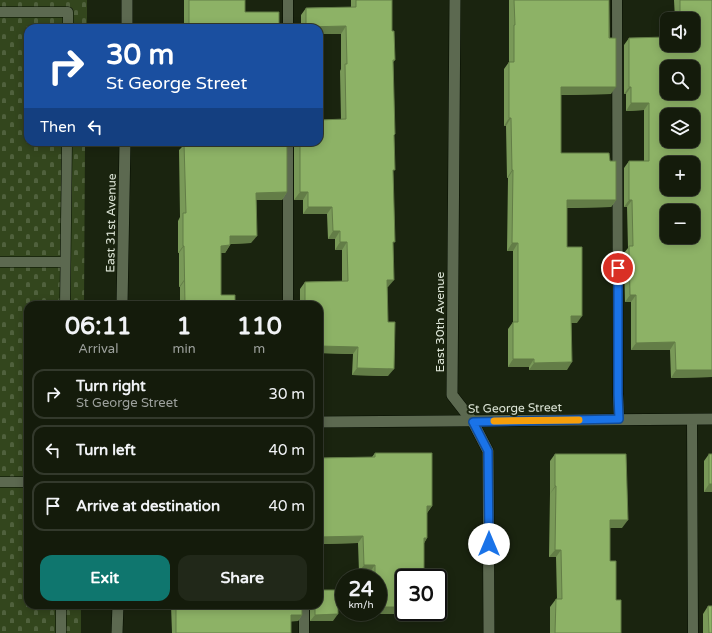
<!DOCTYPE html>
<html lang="en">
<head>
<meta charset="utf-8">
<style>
  :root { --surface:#141b0b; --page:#212819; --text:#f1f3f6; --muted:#9da19d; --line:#33392c; --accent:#0f766e }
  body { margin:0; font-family:"Varela Round",sans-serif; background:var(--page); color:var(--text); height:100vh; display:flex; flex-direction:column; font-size:15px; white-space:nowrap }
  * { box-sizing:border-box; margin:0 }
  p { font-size:13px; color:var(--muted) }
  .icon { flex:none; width:22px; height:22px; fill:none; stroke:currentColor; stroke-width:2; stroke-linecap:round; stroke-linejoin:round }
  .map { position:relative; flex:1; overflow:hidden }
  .side { position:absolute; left:24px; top:301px; width:299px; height:308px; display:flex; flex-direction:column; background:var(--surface); border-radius:12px; box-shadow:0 2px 10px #0003,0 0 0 1px var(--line) }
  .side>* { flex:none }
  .banner { position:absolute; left:24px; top:24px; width:299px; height:122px; border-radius:12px; box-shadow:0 2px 10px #0003,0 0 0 1px var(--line); background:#1a4fa0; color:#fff; overflow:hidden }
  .tools { position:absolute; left:660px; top:12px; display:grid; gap:8px }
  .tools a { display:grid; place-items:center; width:40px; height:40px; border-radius:8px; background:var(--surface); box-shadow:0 2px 10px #0003,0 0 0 1px var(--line); font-size:20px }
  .speed { position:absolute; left:335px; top:569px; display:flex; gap:8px; font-size:20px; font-weight:700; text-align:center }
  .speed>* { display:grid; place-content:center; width:52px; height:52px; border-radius:50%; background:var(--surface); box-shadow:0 2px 10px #0003,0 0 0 1px var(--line); line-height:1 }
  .speed small { font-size:10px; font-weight:400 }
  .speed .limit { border:2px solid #111; border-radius:6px; background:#fff; color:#111 }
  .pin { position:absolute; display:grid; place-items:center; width:34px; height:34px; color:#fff; margin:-17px; border:2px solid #fff; border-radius:50%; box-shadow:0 1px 4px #0007 }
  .me { position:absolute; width:44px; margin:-22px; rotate:0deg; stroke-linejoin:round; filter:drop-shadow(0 0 3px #0008) }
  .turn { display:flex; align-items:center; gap:14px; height:84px; padding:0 16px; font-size:18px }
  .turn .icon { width:52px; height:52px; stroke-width:2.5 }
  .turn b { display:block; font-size:28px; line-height:34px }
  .then { display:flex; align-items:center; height:38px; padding:0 16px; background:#0003; gap:8px; font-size:15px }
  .eta { display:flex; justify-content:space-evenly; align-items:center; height:68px; text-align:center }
  .eta b { font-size:24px; font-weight:700; line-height:28px }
  .primary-button { display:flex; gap:8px; margin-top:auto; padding:8px 16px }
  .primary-button a { flex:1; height:46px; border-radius:12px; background:var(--accent); color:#fff; font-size:16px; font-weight:700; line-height:46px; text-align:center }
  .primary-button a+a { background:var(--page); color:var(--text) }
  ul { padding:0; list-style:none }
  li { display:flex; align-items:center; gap:12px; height:50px; margin:0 8px 6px; padding:0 8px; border:2px solid var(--line); border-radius:12px }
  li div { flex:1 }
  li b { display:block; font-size:15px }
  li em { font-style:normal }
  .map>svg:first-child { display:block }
  .cemetery { fill:url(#cemetery-stones) }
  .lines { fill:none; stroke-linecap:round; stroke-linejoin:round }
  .service-casing { stroke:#050d00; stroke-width:11 }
  .minor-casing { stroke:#050d00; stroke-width:12 }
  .service { stroke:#5c6950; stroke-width:10 }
  .minor { stroke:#5c6950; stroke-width:11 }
  .wall { fill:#799958 }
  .shaded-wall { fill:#637d47 }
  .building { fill:#8db266; stroke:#637d47; fill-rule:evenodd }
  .route-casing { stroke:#114b97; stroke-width:10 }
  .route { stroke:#1a73e8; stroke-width:7 }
  .slow { stroke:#f59e0b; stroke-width:7 }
  .labels { text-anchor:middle; stroke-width:4; stroke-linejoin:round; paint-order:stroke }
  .street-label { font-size:12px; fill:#dee6d8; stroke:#1a240f }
</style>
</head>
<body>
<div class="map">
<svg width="712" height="633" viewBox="0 0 712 633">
  <defs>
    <pattern id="cemetery-stones" width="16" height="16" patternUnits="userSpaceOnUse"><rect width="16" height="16" fill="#33461d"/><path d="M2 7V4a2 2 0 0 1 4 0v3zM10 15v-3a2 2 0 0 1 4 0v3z" fill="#50613d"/></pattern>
  </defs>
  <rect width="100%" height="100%" fill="#1a240f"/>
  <!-- cemetery -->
  <polygon class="cemetery" points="0,0 87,0 87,28 28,28 28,142 85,142 84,305 28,305 28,605 81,605 81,633 0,633"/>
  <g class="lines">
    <!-- service casing -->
    <g class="service-casing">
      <g id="service">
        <polyline points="288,0 288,28"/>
        <polyline points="617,0 618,394 619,419"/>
        <polyline points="0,12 68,12 68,28"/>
        <polyline points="288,142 288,305"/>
        <polyline points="0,262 65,262"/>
        <polyline points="65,305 67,142"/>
        <polyline points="692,419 693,633"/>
        <polyline points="0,482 28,482"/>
        <polyline points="61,633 61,605"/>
        <polyline points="304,633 304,605"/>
      </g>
    </g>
    <!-- minor casing -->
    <g class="minor-casing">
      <g id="minor">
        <polyline points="455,0 452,395 473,422 488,451 489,633"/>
        <polyline points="127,28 127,0"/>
        <polyline points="122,305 125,142"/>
        <path d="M319,422c131,0 262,-3 393,-3"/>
        <polyline points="117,633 118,605"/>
      </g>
    </g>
    <!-- service -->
    <use href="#service" class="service"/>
    <!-- minor -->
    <use href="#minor" class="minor"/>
  </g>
  <!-- wall -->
  <g class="wall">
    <polygon points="184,0 245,0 245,12 279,28 184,28"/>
    <polygon points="351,0 392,0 392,31 395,60 393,62 394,136 393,173 393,244 388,287 387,287 388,376 352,375 353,354 319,353 319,305 300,305 300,289 305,282 342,281 342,250 335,250 335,239 328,239 327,214 303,214 303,200 294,200 294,142 319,142 341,119 340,71 341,69 341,34 319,34 319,28 301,28 301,15 306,8 351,7"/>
    <polygon points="509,0 609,0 611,94 561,95 561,153 610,161 616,200 611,207 567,208 567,247 577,323 571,323 567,370 529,370 529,367 508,367 508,329 513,322 513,251 507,251 508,178 507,178 506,126 504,126 504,69 509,62"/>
    <polygon points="674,0 712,0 712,377 671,378 670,350 631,350 631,302 625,302 624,253 628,248 627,207 624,207 624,168 629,161 644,161 644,110 626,111 626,94 624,94 624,45 629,38 693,45 693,19 675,19"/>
    <polygon points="182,142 287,142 287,192 282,200 256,200 251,243 230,244 230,245 225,253 221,253 221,295 235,305 180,305 180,287 179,287 179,253 178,253 178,221 180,217 179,150 182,147"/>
    <polygon points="375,453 432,506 427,513 427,538 424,543 404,612 421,612 419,614 370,614 370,612 378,612 378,578 370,578 370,572 359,572 358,543 319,544 319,458 372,457"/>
    <polygon points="555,454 622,528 610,528 610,561 616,600 621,633 550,633 550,607 556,599 557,599 556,557 549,557 550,494 550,461"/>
    <polygon points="709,454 712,492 704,492 704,461"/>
    <polygon points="171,605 302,605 302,615 298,621 291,621 291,633 172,633"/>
    <polygon points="310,605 319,605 333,621 310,621"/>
    <polygon points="708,606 712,633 703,633 703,614"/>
  </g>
  <!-- shaded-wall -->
  <g class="shaded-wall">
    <polygon points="346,26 341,34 319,34 319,28 305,28 306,27"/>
    <polygon points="561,87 616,87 611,94 556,95"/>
    <polygon points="629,87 631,87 626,94 624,94"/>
    <polygon points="631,103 649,103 644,110 626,111"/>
    <polygon points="509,118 511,118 506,126 504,126"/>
    <polygon points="512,170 513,170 508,178 507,178"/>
    <polygon points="287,192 282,200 251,200 256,193"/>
    <polygon points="300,192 308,192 303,200 294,200"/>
    <polygon points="567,200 616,200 611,207 562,208"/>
    <polygon points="629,200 632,200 627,207 624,207"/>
    <polygon points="308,207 332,207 327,214 303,214"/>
    <polygon points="333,231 340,231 335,239 328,239"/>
    <polygon points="230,236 257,236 251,243 225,244"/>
    <polygon points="340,242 347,242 342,250 335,250"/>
    <polygon points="512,243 518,243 513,251 507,251"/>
    <polygon points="230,245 225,253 216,253 221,246"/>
    <polygon points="183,246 184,246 179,253 178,253"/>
    <polygon points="184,280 185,280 180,287 179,287"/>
    <polygon points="387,280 394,280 388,287 382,288"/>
    <polygon points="630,295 636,295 631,302 625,302"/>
    <polygon points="571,316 582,316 577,323 566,323"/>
    <polygon points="675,342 670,350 631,350 636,343"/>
    <polygon points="319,346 358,347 353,354 319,353"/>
    <polygon points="513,359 534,359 529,367 508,367"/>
    <polygon points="572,362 567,370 529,370 534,363"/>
    <polygon points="357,368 394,369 388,376 352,375"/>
    <polygon points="676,370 712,370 712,377 671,378"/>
    <polygon points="709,484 712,484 712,492 704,492"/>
    <polygon points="555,486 556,486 550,494"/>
    <polygon points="427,506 432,506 427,513"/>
    <polygon points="610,520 628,520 622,528 604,528"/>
    <polygon points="363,536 358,543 319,544 319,537"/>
    <polygon points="424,538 427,538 423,545"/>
    <polygon points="555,550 561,550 556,557 549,557"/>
    <polygon points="364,565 375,565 370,572 359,572"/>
    <polygon points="378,607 404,607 404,612 421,612 419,614 370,614 372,612 378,612"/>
    <polygon points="338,614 333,621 310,621 315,615"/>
    <polygon points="291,615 302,615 298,621 286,622"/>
  </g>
  <!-- building -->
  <g class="building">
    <polygon points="189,0 245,0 245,12 279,12 279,28 189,28"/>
    <polygon points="356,0 392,0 392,31 394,31 395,60 393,60 395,134 394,135 395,170 393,170 395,242 393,242 394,280 387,280 388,322 395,322 394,369 357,368 358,347 319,346 319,305 305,305 305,282 348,281 347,242 340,242 340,231 333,231 332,207 308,207 308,192 300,192 300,142 319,142 319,120 346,119 345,64 347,64 346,26 306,27 306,8 356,7"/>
    <polygon points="514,0 609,0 609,38 616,38 616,87 561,87 561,153 609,153 610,161 616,161 616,200 567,200 567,247 582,247 582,316 571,316 572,362 534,363 534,359 513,359 513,322 518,322 518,243 512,243 513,170 512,170 511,118 509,118 509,62 514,62 514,25 515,25"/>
    <path d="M680,0h32v370h-36l-1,-28 -39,1v-48h-6l-1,-49h4l-1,-46h-3v-39h20v-58h-18v-16h-2v-49l38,-1v8h26v-26h-13zM667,67h26v26h-26zM667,115h26v26h-26zM667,163h26v26h-26zM667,211h26v26h-26z"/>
    <polygon points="187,142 287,142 287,192 256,193 257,236 230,236 230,245 221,246 221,295 235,295 235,305 185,305 184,246 183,246 183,213 186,213 184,143 187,143"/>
    <polygon points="375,453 432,453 432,506 427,506 427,538 424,538 424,578 404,578 404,607 378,607 378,578 375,578 375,565 364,565 363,536 319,537 319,458 375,457"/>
    <polygon points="555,454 626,454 628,520 610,520 610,561 616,561 616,600 621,600 621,633 555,633 556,599 562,599 561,550 555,550 556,486 555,486"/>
    <rect x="709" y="454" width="3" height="30"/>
    <polygon points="319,590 338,590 338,614 315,615 315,605 319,605"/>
    <polygon points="176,605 302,605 302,615 291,615 291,633 176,633"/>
    <polygon points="708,606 712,606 712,633 709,633"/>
  </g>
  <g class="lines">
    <!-- route casing -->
    <g class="route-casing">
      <polyline id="route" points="489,544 488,451 473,422 619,419 618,394 618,268"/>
    </g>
    <!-- route -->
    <use href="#route" class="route"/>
    <!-- slow -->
    <polyline class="slow" points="494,421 579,420"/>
  </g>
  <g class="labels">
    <!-- street labels -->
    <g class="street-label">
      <text transform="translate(111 223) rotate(-89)" y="4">East 31st Avenue</text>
      <text transform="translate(440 322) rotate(-90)" y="4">East 30th Avenue</text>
      <text transform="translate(515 408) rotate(-1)" y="4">St George Street</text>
    </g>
  </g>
</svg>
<div class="tools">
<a><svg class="icon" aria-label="sound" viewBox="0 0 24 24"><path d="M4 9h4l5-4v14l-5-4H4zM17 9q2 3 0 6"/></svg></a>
<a><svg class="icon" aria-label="search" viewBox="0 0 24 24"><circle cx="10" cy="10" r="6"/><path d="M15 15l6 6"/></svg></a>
<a><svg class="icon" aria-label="layers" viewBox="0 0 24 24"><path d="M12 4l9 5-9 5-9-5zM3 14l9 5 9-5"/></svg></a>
<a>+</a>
<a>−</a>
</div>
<div class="speed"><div>24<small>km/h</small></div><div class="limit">30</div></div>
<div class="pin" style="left:618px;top:268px;background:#d93025"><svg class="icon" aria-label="arrive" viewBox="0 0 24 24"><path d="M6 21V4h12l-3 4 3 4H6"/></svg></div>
<svg class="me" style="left:489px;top:544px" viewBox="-20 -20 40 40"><circle r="19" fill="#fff"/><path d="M0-13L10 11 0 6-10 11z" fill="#1a73e8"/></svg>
<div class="banner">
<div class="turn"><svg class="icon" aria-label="right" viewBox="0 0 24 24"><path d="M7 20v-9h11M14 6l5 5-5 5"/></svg><div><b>30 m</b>St George Street</div></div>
<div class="then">Then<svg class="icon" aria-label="left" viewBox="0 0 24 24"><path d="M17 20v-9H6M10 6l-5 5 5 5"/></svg></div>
</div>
<section class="side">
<div class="eta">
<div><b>06:11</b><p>Arrival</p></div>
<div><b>1</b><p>min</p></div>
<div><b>110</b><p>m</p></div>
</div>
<ul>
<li><svg class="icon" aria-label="right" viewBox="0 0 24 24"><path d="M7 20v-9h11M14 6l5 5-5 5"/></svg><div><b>Turn right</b><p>St George Street</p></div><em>30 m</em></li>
<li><svg class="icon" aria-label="left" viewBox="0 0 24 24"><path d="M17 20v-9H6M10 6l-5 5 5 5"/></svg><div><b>Turn left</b></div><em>40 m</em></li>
<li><svg class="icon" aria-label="arrive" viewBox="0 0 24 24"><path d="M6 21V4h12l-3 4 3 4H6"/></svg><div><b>Arrive at destination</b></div><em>40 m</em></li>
</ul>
<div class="primary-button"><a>Exit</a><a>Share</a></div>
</section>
</div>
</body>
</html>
